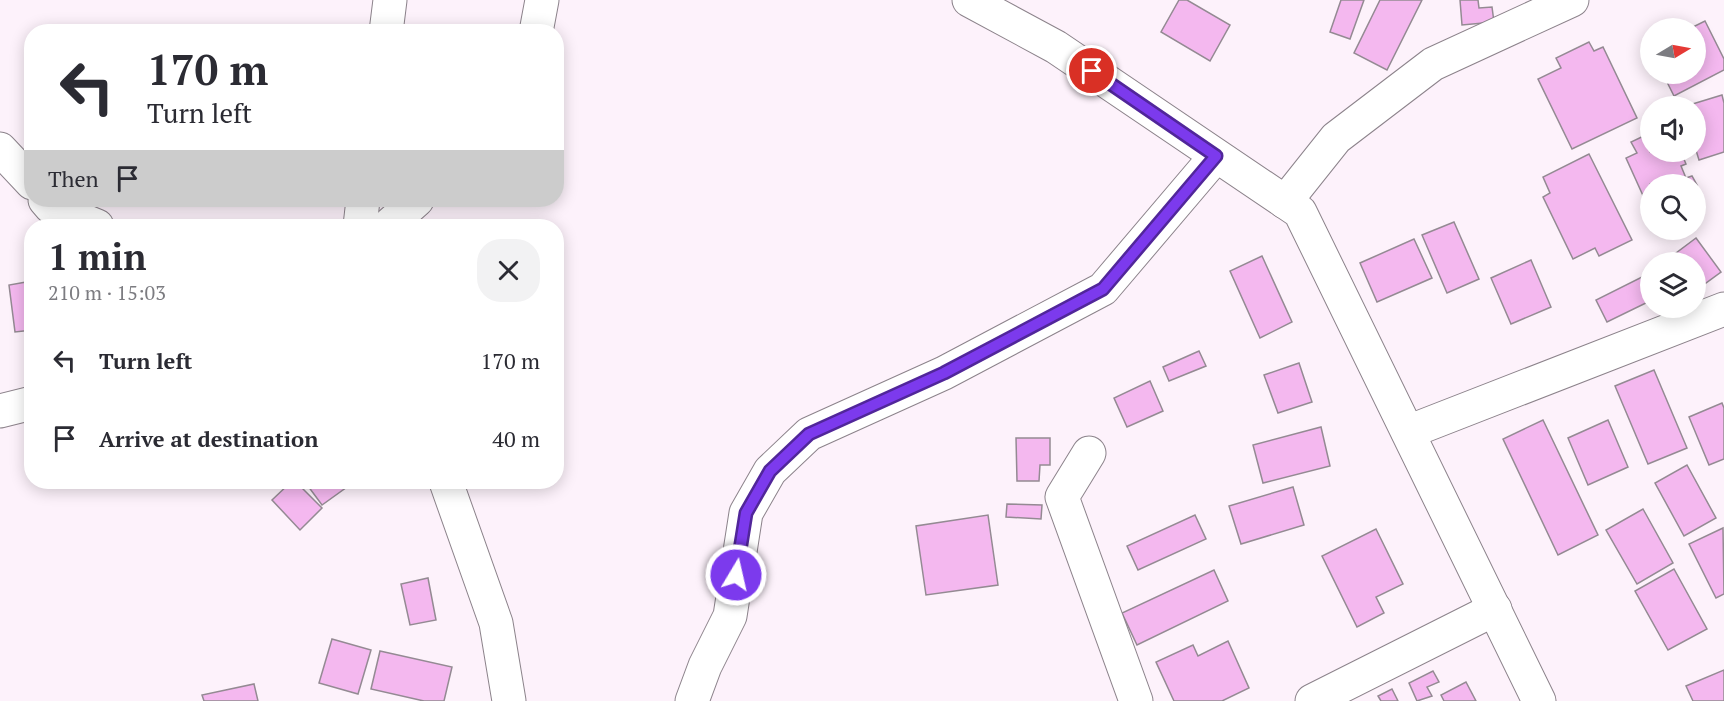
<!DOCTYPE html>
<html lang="en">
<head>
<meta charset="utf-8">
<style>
  :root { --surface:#fff; --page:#f2f2f3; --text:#2b2b33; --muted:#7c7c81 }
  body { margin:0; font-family:"PT Serif",serif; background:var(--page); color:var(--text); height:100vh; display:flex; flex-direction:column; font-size:22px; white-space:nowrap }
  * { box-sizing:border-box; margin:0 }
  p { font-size:20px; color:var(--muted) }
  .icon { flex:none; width:33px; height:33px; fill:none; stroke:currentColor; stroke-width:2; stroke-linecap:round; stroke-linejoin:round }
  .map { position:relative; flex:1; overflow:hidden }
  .side { position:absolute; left:24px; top:219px; width:540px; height:270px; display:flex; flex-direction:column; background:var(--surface); border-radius:24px; box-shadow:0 3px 15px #0003 }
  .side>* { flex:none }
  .top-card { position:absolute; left:24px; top:24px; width:540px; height:183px; border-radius:24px; box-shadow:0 3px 15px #0003; background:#fff; color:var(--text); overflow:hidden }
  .needle { width:39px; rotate:80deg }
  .fabs { position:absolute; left:1640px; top:18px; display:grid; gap:12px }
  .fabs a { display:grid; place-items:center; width:66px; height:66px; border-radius:50%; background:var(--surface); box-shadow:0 3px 15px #0003; font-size:30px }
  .pin { position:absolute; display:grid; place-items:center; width:51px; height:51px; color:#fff; margin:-26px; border:3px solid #fff; border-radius:50%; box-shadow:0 2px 6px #0007 }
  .me { position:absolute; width:66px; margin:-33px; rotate:9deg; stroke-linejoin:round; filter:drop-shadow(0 0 4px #0008) }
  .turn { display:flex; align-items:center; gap:21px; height:126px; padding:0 24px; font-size:27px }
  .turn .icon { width:78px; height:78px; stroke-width:2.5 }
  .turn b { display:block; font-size:42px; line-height:51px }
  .then { display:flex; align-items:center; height:57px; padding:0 24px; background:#0003; gap:12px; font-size:22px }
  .round { display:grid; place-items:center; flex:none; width:63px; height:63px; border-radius:24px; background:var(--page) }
  .overview { display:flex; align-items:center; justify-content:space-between; height:102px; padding:0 24px }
  h1 { font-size:36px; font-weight:800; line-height:45px }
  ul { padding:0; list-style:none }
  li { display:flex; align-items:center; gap:18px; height:78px; padding:0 24px }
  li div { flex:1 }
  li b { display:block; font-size:22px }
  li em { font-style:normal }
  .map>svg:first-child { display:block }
  .building { fill:#f4b8ef; stroke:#948a93; stroke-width:1.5 }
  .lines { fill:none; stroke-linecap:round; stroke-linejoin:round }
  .minor-casing { stroke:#8c838b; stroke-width:35 }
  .minor { stroke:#fff; stroke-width:33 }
  .route-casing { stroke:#51269a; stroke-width:15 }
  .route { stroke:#7c3aed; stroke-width:10 }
</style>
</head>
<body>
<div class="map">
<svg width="1724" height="701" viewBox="0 0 1724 701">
  <rect width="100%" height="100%" fill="#fdf2fb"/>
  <!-- building -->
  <g class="building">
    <polygon points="1179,0 1187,0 1230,25 1210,61 1161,32"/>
    <polygon points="1341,0 1364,0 1350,39 1330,32"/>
    <polygon points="1380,0 1422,0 1387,70 1354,53"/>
    <polygon points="1460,0 1478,0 1479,8 1492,7 1494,22 1462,25"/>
    <polygon points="1705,21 1724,59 1724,70 1674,96 1663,74 1695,74 1695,28 1691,28"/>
    <polygon points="1589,42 1594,51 1603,47 1637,118 1572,149 1538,79 1561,68 1556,58"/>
    <polygon points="1722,95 1724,103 1724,152 1699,160 1695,147 1695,106 1686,106"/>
    <polygon points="1650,133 1650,152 1681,152 1686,164 1681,166 1686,178 1692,176 1697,185 1650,184 1650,211 1626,158 1637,153 1631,142"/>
    <polygon points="1589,154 1632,240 1599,256 1595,248 1573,259 1543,197 1550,193 1543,177"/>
    <polygon points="274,200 314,200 314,206 274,204"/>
    <polygon points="237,221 275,226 237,226"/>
    <polygon points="1454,222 1479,279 1447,293 1422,235"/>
    <polygon points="1696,238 1721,272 1695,291 1695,262 1664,262"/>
    <polygon points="1414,239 1432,278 1377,302 1360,263"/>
    <polygon points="1262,256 1292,322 1260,338 1230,271"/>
    <polygon points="1531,260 1551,307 1511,324 1491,278"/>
    <polygon points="1650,273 1650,301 1607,322 1596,300"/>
    <polygon points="32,281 32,330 15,332 9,285"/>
    <polygon points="1199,351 1206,366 1169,381 1163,367"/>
    <polygon points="1299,363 1312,402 1278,413 1264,375"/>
    <polygon points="1654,370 1687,448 1648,464 1615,386"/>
    <polygon points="1150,381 1163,411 1127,427 1114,398"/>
    <polygon points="1722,403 1724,408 1724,459 1709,465 1689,417"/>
    <polygon points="1543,420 1598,535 1558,555 1503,439"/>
    <polygon points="1608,420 1628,467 1588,485 1568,438"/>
    <polygon points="1321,427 1330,466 1263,483 1253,445"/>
    <polygon points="1016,438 1050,438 1050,465 1040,465 1039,481 1017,481"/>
    <polygon points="1687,465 1716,518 1684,536 1655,483"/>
    <polygon points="291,482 296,482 322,508 300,530 272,500"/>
    <polygon points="305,482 354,482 322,505"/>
    <polygon points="1293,487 1304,525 1241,544 1229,506"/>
    <polygon points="1007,504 1042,505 1041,519 1006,517"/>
    <polygon points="1643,509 1673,563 1637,584 1606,530"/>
    <polygon points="988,515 998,585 926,595 916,526"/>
    <polygon points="1195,515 1206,539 1138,570 1127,546"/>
    <polygon points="1723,528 1724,594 1716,598 1689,544"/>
    <polygon points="1376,529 1403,584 1376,597 1384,613 1357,627 1322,556"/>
    <polygon points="1674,569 1707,629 1668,650 1635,591"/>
    <polygon points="1214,570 1228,601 1137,645 1122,613"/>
    <polygon points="428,578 436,620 410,625 401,584"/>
    <polygon points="332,639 371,650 358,694 319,683"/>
    <polygon points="1228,641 1249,688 1222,701 1174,701 1156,662 1193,645 1198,656"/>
    <polygon points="380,651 452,667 444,701 424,701 371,689"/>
    <polygon points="1724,670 1724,701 1693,701 1686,686"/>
    <polygon points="1433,671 1439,682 1427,687 1432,696 1417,701 1409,683"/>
    <polygon points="1466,682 1476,701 1444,701 1441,695"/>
    <polygon points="254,684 258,701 204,701 202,695"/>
    <polygon points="1392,689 1398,701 1381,701 1378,696"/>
  </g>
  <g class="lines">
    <!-- minor casing -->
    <g class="minor-casing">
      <g id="minor">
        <polyline points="969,0 1056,47 1300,212 1539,701"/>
        <polyline points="386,32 390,0"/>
        <polyline points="536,32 542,0"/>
        <polyline points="0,149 32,183"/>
        <polyline points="45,200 51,207 97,226"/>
        <polyline points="1285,202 1336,138 1433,64 1572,0"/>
        <polyline points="360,226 363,200"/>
        <polyline points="388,226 417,200"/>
        <polyline points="0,411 32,403"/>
        <polyline points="1408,432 1724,309"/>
        <polyline points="1089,453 1062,497 1136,701"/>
        <polyline points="446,482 496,623 509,701"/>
        <polyline points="692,701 705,666 730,616 746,513 770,471 809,434 944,373 1103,289 1216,156"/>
        <polyline points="1312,701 1495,609"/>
      </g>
    </g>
    <!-- minor -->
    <use href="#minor" class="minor"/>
  </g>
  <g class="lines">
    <!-- route casing -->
    <g class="route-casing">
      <polyline id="route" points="736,575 746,513 770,471 809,434 944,373 1103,289 1216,156 1092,71"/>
    </g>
    <!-- route -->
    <use href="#route" class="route"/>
  </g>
</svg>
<div class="fabs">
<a><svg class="needle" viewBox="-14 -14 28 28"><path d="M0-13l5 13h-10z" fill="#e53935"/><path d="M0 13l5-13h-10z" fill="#7c7c81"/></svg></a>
<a><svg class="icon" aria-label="sound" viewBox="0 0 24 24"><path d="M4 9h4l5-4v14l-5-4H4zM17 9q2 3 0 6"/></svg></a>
<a><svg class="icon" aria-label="search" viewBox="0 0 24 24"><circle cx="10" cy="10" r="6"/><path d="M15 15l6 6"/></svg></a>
<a><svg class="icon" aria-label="layers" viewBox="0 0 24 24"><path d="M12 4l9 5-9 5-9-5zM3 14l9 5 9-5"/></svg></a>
</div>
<div class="pin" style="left:1092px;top:71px;background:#d93025"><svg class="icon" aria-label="arrive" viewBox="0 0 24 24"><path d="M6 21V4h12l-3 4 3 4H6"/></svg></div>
<svg class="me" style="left:736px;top:575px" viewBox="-20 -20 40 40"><circle r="17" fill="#7c3aed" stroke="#fff" stroke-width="3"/><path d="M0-11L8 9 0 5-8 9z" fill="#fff"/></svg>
<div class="top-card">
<div class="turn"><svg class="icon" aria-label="left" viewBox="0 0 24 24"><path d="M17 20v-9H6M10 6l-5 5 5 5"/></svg><div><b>170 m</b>Turn left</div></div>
<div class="then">Then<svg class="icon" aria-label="arrive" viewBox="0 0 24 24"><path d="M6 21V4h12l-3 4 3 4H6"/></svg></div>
</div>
<section class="side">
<div class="overview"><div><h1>1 min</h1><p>210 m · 15:03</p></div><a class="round"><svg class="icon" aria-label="close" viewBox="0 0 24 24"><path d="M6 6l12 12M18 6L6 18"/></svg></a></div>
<ul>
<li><svg class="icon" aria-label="left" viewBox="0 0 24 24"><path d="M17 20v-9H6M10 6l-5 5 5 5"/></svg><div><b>Turn left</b></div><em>170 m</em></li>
<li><svg class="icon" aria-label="arrive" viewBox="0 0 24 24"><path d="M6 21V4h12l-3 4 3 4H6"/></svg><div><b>Arrive at destination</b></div><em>40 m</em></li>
</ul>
</section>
</div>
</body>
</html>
